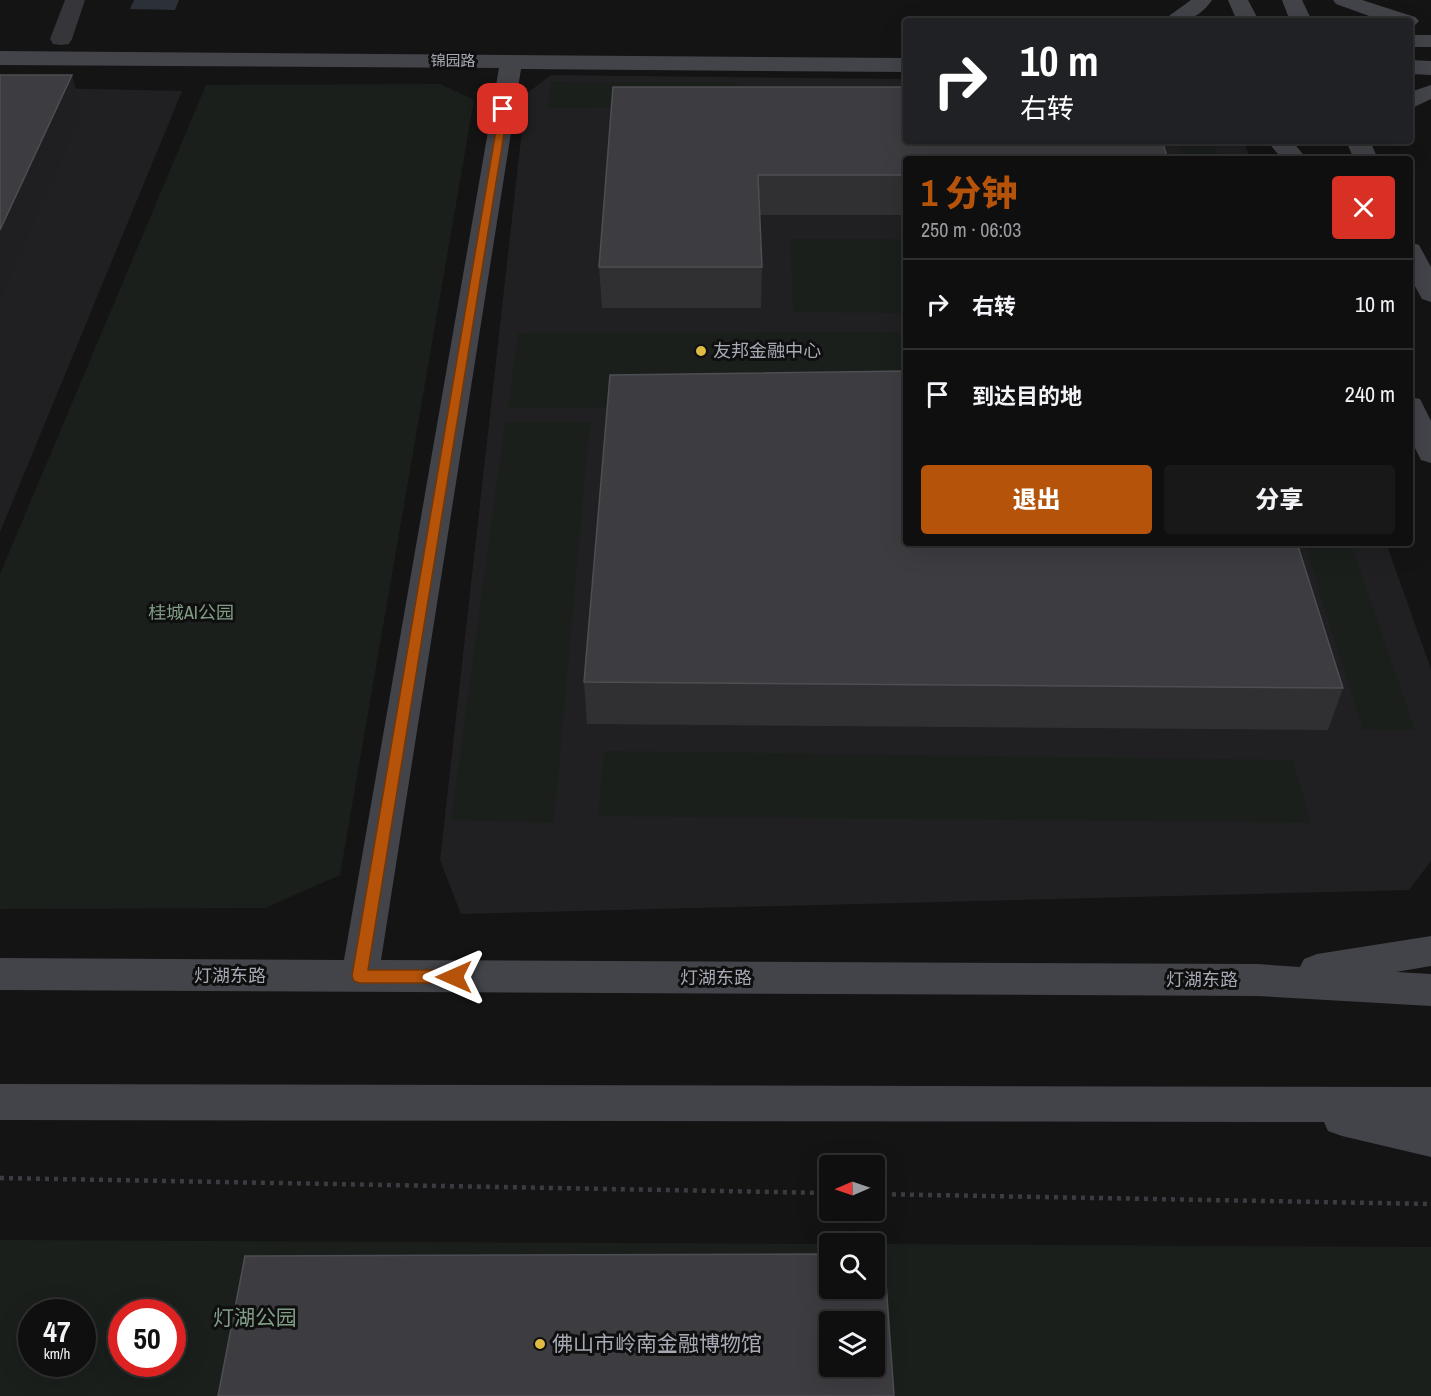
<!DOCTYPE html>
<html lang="zh">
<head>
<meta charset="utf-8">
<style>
  :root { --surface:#0f0f10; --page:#181819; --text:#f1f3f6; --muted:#9b9c9f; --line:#2f2f30; --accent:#b45309 }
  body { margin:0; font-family:"Archivo Narrow","Noto Sans SC",sans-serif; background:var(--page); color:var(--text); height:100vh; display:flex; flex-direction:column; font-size:22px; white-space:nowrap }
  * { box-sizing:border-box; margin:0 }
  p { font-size:20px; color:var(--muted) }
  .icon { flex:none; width:33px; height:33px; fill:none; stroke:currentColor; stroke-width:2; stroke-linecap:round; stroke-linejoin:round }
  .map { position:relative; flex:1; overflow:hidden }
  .drawer { position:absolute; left:903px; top:156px; width:510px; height:390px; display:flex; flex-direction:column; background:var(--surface); border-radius:6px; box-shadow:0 6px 24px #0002,0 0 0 2px var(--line) }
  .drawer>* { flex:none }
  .hud { position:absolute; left:903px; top:18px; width:510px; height:126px; border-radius:6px; box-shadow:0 6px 24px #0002,0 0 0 2px var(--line); background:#202124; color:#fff; overflow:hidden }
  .needle { width:39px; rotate:268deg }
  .buttons { position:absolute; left:819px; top:1155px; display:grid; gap:12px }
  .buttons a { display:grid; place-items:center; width:66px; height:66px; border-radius:6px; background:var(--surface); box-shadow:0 6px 24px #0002,0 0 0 2px var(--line); font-size:30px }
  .speed { position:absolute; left:18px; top:1299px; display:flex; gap:12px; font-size:30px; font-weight:700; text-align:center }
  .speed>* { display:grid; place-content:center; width:78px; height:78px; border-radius:50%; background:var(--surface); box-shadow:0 6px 24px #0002,0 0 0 2px var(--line); line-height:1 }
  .speed small { font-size:15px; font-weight:400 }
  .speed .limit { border:9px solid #d22; background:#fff; color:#111 }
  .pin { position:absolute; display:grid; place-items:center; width:51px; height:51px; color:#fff; margin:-26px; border-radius:12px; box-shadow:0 3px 9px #0006 }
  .me { position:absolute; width:66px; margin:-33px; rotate:270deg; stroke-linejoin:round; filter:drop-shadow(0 0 4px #0008) }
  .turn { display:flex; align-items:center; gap:21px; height:126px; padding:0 18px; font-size:27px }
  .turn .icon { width:78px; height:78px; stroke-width:2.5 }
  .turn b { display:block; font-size:42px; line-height:51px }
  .round { display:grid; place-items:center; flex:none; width:63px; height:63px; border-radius:6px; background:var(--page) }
  .summary { display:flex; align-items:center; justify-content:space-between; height:102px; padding:0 18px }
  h1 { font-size:36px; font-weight:800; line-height:45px; color:var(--accent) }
  .button { display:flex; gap:12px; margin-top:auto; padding:12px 18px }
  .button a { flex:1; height:69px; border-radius:6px; background:var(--accent); color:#fff; font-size:24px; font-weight:800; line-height:69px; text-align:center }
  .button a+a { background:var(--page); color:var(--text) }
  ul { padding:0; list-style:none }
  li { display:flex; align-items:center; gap:18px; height:90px; padding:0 18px; border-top:2px solid var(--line) }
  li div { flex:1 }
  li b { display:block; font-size:22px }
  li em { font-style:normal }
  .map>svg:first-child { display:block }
  .built { fill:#202022 }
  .green { fill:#1a1f1c; fill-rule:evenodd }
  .water { fill:#2b3137 }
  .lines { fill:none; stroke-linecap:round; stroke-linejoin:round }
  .path { stroke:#3b3c41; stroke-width:4.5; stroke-dasharray:4 5; stroke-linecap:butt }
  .street { fill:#35353a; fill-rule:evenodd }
  .secondary { fill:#434449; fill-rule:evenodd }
  .wall { fill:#303033 }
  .shaded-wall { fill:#1f1f21 }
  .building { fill:#3d3d41; stroke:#4d4e53; stroke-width:1.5; fill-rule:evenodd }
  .route { fill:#b45309; stroke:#753606; stroke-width:1.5 }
  .poi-dot { fill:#debb43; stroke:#0f0f10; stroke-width:2 }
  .labels { text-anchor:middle; stroke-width:6; stroke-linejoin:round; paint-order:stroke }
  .far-street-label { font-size:15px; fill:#a7a9b4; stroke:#0f0f10 }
  .poi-label { font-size:18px; fill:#a7a9b4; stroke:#0f0f10; text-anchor:start }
  .park-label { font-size:18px; fill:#809d85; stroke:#0f0f10 }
  .street-label { font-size:18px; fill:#a7a9b4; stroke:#0f0f10 }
  .near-park-label { font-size:21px; fill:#809d85; stroke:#0f0f10 }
  .near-poi-label { font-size:21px; fill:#a7a9b4; stroke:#0f0f10; text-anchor:start }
</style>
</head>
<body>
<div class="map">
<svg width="1431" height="1396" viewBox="0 0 1431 1396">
  <rect width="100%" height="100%" fill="#141415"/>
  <!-- built -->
  <g class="built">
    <polygon points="551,75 906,79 906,141 1244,141 1250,159 906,159 906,543 1386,543 1431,669 1431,861 1409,890 461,914 440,860 526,94"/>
    <polygon points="0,87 182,91 0,532"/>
  </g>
  <!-- green -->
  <g class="green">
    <polygon points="551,82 737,83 754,90 741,107 547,108"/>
    <polygon points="440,84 474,100 340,875 265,908 0,909 0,574 206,85"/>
    <polygon points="1178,141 1213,141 1219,159 1184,159"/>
    <polygon points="790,239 906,239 906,313 793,312"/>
    <polygon points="906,332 906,406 508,408 518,333"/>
    <polygon points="505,422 590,422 554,823 451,820"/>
    <polygon points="1304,543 1351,543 1415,730 1363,730"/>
    <polygon points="604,751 1293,760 1311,823 598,816"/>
    <path d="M0,1240l829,4 1,44h44l1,-44 556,3v149h-1431zM32,1312h50v52h-50zM122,1312h50v52h-50zM830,1322h44v44h-44z"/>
  </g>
  <!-- water -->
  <polygon class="water" points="134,0 179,0 175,10 130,9"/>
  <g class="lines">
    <!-- path -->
    <g class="path">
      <polyline points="0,1178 830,1193"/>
      <polyline points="874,1194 1431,1204"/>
    </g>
    <!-- street -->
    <polygon class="street" points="65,0 85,0 72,39 69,44 61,45 53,44 50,39"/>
    <!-- secondary -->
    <g class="secondary">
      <path d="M1191,0h21c-14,20 -27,21 -50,21z"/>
      <polygon points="1228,0 1248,0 1259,21 1237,21"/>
      <polygon points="1282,0 1302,0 1312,21 1290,21"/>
      <polygon points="1333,0 1362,0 1415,17 1419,21 1415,25 1410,27 1410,21 1383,21 1336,4"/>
      <rect x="1410" y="35" width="21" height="12"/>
      <polygon points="0,51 906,58 906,72 521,69 381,960 1257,964 1300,967 1304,959 1317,954 1431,936 1431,966 1396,972 1431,974 1431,1006 1257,996 0,990 0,958 344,960 499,68 0,65"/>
      <polygon points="1410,60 1431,61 1431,75 1410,74"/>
      <polygon points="1431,85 1431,99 1410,109 1410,92"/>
      <polygon points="1267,141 1292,141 1307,159 1282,159"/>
      <polygon points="1346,141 1370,141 1378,159 1354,159"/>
      <polygon points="1410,242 1419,245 1431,267 1431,302 1422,299 1410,277"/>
      <polygon points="1410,397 1420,399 1431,421 1431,463 1421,460 1410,438"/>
      <polygon points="0,1084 1431,1087 1431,1157 1342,1136 1328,1131 1324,1122 0,1120"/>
    </g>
  </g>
  <!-- wall -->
  <g class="wall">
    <polygon points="613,87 906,159 906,215 760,215 762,267 761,308 602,308 599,267"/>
    <polygon points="906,543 1343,688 1328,730 587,724 584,682"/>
  </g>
  <!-- shaded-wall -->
  <polygon class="shaded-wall" points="72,75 82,113 0,300 0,230"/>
  <!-- building -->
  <g class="building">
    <polygon points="0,75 72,75 0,230"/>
    <polygon points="613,87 906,87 906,141 1162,141 1168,159 906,159 906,175 758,175 762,267 599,267"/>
    <polygon points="906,371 906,543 1297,543 1343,688 584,682 610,375"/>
    <path d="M830,1254v34h44v-34h10l10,142h-676l27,-140zM830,1322h44v44h-44z"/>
  </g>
  <!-- route -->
  <polygon class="route" points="500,107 508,109 368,970 454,970 460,972 462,977 460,981 454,983 360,983 354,981 352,976"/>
  <!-- markers -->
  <g class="poi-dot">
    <circle cx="701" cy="351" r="6"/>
    <circle cx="540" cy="1344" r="6"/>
  </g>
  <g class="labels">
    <!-- far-street labels -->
    <g class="far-street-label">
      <text x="453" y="66">锦园路</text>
    </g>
    <!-- poi labels -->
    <g class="poi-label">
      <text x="713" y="357">友邦金融中心</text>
    </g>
    <!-- park labels -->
    <g class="park-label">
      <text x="191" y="619">桂城AI公园</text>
    </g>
    <!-- street labels -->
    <g class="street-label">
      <text x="230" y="982">灯湖东路</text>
      <text x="716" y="984">灯湖东路</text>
      <text x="1202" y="986">灯湖东路</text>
    </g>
    <!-- near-park labels -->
    <g class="near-park-label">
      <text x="255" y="1325">灯湖公园</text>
    </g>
    <!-- near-poi labels -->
    <g class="near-poi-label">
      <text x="552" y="1351">佛山市岭南金融博物馆</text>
    </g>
  </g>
</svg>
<div class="buttons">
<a><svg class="needle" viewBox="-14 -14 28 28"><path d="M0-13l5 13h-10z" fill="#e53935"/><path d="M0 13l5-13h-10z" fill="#9b9c9f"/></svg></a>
<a><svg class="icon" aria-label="search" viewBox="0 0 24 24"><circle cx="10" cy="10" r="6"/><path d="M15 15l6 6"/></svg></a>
<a><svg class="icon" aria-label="layers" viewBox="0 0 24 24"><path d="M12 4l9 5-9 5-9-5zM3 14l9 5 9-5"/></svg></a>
</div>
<div class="speed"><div>47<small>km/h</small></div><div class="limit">50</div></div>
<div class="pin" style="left:503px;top:109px;background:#d93025"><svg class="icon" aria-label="arrive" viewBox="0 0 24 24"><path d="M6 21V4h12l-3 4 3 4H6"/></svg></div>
<svg class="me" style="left:454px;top:977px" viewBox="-20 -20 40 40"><path d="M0-17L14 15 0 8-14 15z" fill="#b45309" stroke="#fff" stroke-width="4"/></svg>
<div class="hud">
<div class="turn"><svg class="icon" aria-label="right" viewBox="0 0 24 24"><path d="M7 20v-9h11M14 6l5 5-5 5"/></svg><div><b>10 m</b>右转</div></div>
</div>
<section class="drawer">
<div class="summary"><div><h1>1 分钟</h1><p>250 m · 06:03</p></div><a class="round" style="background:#d93025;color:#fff"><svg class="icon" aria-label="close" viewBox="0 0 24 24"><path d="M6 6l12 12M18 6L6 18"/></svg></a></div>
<ul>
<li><svg class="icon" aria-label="right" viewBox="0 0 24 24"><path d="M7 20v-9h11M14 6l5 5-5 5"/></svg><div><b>右转</b></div><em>10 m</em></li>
<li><svg class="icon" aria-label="arrive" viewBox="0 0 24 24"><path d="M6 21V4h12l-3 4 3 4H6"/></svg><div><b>到达目的地</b></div><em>240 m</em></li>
</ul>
<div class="button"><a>退出</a><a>分享</a></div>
</section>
</div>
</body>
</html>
